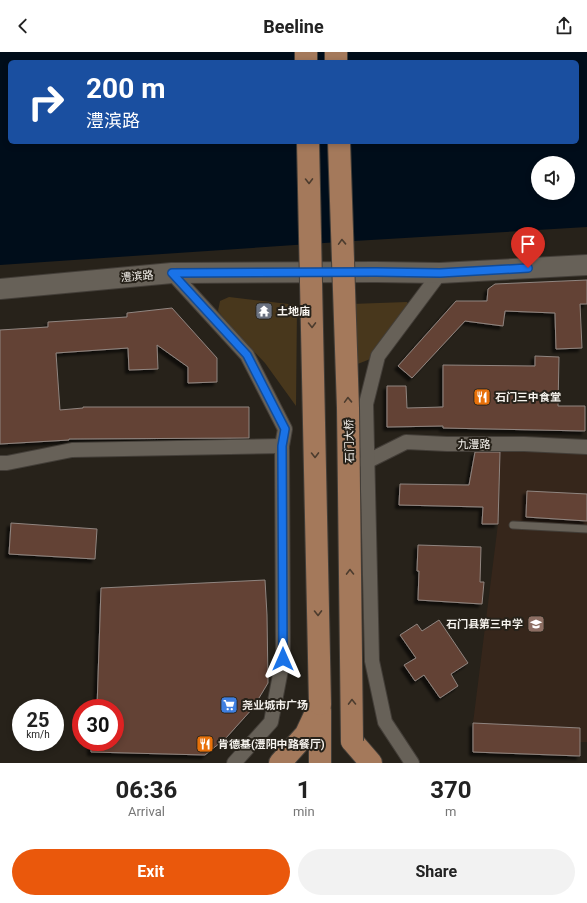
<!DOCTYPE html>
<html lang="en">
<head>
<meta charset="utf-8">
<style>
  :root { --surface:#fff; --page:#f2f2f2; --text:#222; --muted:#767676; --accent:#ea580c }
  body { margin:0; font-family:Roboto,"Noto Sans SC",sans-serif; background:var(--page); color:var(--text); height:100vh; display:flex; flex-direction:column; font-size:15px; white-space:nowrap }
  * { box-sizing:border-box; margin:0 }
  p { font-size:13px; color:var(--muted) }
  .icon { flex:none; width:22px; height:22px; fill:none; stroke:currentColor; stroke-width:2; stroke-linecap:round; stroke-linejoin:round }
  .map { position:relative; height:711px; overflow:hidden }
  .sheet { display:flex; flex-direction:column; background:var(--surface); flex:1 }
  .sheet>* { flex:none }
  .hud { position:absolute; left:8px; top:8px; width:571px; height:84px; border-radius:6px; box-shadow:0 2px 6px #0003; background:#1a4fa0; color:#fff; overflow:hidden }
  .fabs { position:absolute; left:531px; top:104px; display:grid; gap:8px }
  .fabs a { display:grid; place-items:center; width:44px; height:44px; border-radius:50%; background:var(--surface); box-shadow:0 2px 6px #0003; font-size:20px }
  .speed { position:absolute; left:12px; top:647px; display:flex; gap:8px; font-size:20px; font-weight:700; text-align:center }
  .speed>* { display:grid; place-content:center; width:52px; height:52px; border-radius:50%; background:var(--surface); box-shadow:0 2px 6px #0003; line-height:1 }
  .speed small { font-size:10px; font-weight:400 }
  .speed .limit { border:6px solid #d22; background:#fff; color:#111 }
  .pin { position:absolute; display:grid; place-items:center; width:34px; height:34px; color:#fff; margin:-41px -17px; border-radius:50% 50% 50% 0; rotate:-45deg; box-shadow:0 0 4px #0007 }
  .pin .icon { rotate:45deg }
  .me { position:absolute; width:44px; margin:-22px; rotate:0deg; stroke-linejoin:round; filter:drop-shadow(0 0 3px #0008) }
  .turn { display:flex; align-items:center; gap:14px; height:84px; padding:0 12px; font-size:18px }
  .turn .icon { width:52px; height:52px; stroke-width:2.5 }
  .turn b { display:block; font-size:28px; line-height:34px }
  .eta { display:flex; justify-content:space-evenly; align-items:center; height:68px; text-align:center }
  .eta b { font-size:24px; font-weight:700; line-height:28px }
  .primary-button { display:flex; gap:8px; margin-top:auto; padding:8px 12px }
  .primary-button a { flex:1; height:46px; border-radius:24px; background:var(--accent); color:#fff; font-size:16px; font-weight:700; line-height:46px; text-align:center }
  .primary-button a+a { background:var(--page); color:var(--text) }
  header { display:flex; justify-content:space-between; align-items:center; height:52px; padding:0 12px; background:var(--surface); font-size:18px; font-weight:700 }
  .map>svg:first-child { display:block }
  .education { fill:#36261b }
  .green { fill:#48371c }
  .water { fill:#000d1a; fill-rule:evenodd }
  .building { fill:#634335; stroke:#908580; filter:url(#shadow) }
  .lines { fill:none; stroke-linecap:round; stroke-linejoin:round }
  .lane-casing { stroke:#433e38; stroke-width:9 }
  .street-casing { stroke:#433e38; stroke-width:16 }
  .secondary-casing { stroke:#433e38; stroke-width:22 }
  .primary-casing { stroke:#433e38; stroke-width:24 }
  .lane { stroke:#676158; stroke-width:7 }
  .street { stroke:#676158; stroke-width:14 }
  .secondary { stroke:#676158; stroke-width:20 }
  .primary { stroke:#a4795b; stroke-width:22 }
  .primary-bridge-casing { stroke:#433e38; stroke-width:24; stroke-linecap:butt }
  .primary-bridge { stroke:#a4795b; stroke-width:22 }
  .oneway { stroke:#4c3c2e }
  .route-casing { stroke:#114b97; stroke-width:10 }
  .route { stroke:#1a73e8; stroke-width:7 }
  .labels { text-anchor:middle; stroke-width:4; stroke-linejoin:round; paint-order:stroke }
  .street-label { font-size:11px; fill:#f6f3ee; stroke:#27221a }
  .poi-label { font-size:11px; font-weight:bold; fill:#f6f3ee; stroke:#27221a; text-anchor:start }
</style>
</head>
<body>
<header><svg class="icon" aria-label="back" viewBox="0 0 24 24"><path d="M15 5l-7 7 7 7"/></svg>Beeline<svg class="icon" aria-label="share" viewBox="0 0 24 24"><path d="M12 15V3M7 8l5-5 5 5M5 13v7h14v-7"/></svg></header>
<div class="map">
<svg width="587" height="711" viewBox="0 0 587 711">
  <defs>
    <filter id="shadow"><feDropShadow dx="-3.5" dy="3.5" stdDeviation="1" flood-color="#0009"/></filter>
  </defs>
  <rect width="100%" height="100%" fill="#27221a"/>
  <!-- education -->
  <polygon class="education" points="500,399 587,401 587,690 580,690 580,676 473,671 498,472"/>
  <!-- green -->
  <g class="green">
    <polygon points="229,245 297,253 296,354 265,311 236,281 218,259 220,249"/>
    <polygon points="407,250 410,255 378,304 355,313 351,252"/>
  </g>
  <!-- water -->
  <path class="water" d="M0,0h587v175l-233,14 -354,24zM10,10h567v80h-567zM538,111h30v30h-30z"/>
  <!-- building -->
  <g class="building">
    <polygon points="587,228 587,252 580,252 582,296 556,297 555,261 505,259 503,274 465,269 412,326 398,314 456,249 487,249 488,237 495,232"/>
    <polygon points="172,256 217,306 217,330 188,331 188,315 157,293 158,317 129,318 128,296 56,301 60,358 83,356 83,355 249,355 249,386 69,387 69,388 0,392 0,278 48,275 48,270 127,265 127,261"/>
    <polygon points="535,304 559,305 558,354 585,354 585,379 443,376 443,374 387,375 387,334 406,334 407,356 443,355 443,313 535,314"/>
    <polygon points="475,400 500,400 498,472 482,472 483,455 399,453 400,432 469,433"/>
    <polygon points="527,439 587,442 587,469 526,465"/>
    <polygon points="11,471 97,477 95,507 9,502"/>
    <polygon points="418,493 481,495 480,530 484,530 482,552 418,548 419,519 417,519"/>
    <polygon points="265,528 267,563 268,631 253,656 226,686 205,703 91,700 91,690 115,690 115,656 97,656 101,536"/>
    <polygon points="439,568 468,611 451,622 458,634 440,646 424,623 415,629 404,613 416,606 400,583 417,572 422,579"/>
    <polygon points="473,671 580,676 580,704 473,700"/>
  </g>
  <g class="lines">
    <!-- lane casing -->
    <g class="lane-casing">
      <polyline id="lane" points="513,473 587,477"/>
    </g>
    <!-- street casing -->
    <g class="street-casing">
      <g id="street">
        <polyline points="172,221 247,303 285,377 282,394 283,607 271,670 234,711"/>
        <polyline points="366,410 406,390 447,392 524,392 587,395"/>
        <polyline points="0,411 7,411 72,398 282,394"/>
        <polyline points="412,711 385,670 372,609 366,352 378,304 440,221"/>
      </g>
    </g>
    <!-- secondary casing -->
    <g class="secondary-casing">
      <polyline id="secondary" points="0,237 172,221 376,220 440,221 587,213"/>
    </g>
    <!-- primary casing -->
    <g class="primary-casing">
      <g id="primary">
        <polyline points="306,0 306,10"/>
        <polyline points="336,0 336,10"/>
        <polyline points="352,689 371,711"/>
        <polyline points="280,711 306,682 320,652"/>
        <polyline points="320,711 320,659"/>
      </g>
    </g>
    <!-- lane -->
    <use href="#lane" class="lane"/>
    <!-- street -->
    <use href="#street" class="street"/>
    <!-- secondary -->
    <use href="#secondary" class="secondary"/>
    <!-- primary -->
    <use href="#primary" class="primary"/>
    <!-- primary-bridge casing -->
    <g class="primary-bridge-casing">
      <g id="primary-bridge">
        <polyline points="308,90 320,652"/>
        <polyline points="339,90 348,356 352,689"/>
      </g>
    </g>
    <!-- primary-bridge -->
    <use href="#primary-bridge" class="primary-bridge"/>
  </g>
  <!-- one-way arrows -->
  <defs><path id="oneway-chevron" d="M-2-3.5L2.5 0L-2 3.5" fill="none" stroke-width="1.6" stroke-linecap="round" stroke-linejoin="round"/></defs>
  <g class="oneway">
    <use href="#oneway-chevron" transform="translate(309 129) rotate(89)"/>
    <use href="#oneway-chevron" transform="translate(342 190) rotate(-92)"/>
    <use href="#oneway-chevron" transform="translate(312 273) rotate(89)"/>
    <use href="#oneway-chevron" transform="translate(348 348) rotate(-92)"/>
    <use href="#oneway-chevron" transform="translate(315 403) rotate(89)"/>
    <use href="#oneway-chevron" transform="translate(350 520) rotate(-91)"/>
    <use href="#oneway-chevron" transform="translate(318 561) rotate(89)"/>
    <use href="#oneway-chevron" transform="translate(352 650) rotate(-91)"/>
  </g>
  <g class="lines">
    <!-- route casing -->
    <g class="route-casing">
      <polyline id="route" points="283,607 282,394 285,377 247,303 172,221 376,220 440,221 528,216"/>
    </g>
    <!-- route -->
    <use href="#route" class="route"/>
  </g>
  <!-- icons -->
  <defs>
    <g id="temple-square" transform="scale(0.9)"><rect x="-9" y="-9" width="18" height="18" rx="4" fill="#6b7280" stroke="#27221a"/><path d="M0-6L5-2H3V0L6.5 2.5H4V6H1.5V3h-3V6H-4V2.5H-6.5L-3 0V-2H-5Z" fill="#fff"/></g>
    <g id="restaurant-square" transform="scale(0.9)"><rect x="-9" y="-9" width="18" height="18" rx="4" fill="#e8710a" stroke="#27221a"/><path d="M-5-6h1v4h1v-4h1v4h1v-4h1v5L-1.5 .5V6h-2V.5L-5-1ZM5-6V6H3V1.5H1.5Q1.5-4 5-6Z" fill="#fff"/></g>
    <g id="school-square" transform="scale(0.9)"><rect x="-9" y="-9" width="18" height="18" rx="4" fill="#8d6e63" stroke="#27221a"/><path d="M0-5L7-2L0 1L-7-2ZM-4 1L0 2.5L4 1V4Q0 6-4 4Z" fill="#fff"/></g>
    <g id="supermarket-square" transform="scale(0.9)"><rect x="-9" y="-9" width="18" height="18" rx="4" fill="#3f7fe0" stroke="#27221a"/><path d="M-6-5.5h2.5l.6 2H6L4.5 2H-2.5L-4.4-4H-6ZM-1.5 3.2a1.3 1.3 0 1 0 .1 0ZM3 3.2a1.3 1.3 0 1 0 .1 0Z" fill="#fff"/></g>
  </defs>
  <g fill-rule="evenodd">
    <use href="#temple-square" x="264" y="259"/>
    <use href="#restaurant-square" x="482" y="345"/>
    <use href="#school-square" x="536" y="572"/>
    <use href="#supermarket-square" x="229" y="653"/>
    <use href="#restaurant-square" x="205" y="692"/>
  </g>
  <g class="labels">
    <!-- street labels -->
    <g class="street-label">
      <text transform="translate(137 224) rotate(-5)" y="4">澧滨路</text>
      <text transform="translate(349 389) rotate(-91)" y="4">石门大桥</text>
      <text x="474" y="396">九澧路</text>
    </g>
    <!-- poi labels -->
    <g class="poi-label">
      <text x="277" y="263">土地庙</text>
      <text x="495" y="349">石门三中食堂</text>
      <text x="523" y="576" text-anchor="end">石门县第三中学</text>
      <text x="242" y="657">尧业城市广场</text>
      <text x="218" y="696">肯德基(澧阳中路餐厅)</text>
    </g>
  </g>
</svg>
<div class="fabs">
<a><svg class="icon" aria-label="sound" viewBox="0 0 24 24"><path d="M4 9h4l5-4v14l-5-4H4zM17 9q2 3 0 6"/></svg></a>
</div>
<div class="speed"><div>25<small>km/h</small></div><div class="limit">30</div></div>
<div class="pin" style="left:528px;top:216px;background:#d93025"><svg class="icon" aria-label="arrive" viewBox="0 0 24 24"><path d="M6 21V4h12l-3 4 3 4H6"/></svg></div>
<svg class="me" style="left:283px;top:607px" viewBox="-20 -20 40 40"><path d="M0-17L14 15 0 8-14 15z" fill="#1a73e8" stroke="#fff" stroke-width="4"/></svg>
<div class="hud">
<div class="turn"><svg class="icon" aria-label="right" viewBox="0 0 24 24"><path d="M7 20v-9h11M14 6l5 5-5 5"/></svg><div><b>200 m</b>澧滨路</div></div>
</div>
</div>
<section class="sheet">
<div class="eta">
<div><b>06:36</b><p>Arrival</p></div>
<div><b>1</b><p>min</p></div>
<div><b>370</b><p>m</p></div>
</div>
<div class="primary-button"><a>Exit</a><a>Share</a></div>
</section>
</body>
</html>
